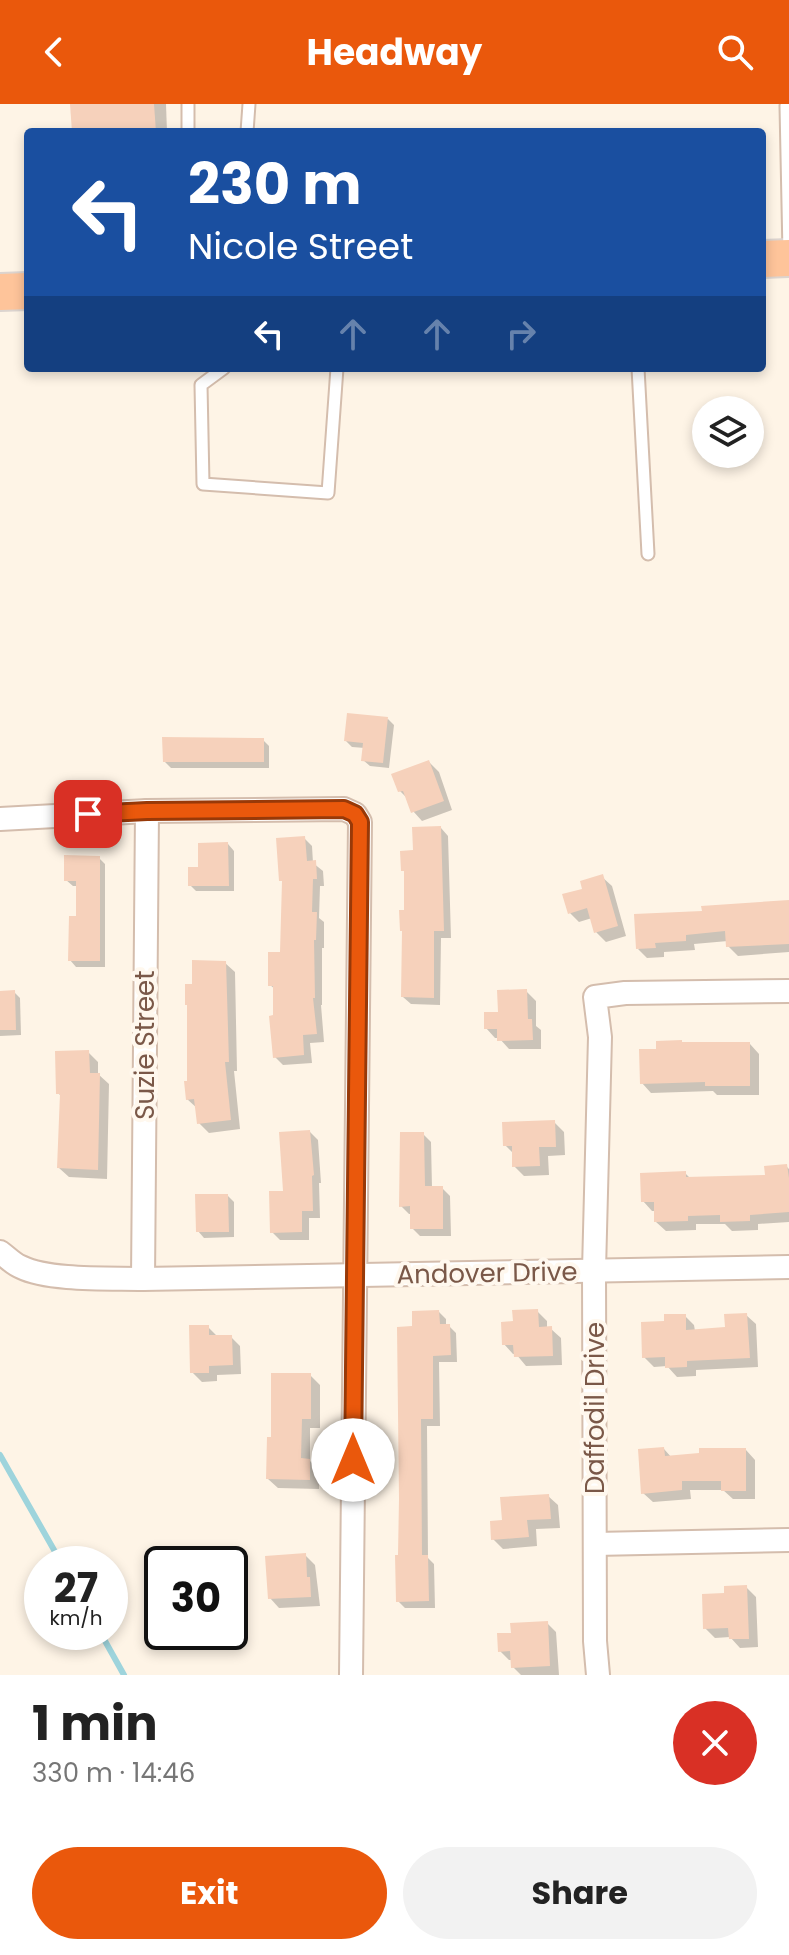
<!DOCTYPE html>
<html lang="en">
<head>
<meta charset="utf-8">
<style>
  :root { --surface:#fff; --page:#f2f2f2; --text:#222; --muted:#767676; --accent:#ea580c }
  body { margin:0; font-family:Poppins,sans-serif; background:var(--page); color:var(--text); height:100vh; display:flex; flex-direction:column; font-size:30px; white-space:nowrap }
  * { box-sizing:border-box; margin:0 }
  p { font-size:26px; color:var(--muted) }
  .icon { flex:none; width:44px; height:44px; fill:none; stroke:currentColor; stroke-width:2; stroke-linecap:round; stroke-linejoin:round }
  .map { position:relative; height:1571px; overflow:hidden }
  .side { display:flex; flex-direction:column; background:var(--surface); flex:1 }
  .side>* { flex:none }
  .top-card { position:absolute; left:24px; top:24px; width:742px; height:244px; border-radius:8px; box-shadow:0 4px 12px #0003; background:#1a4fa0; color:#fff; overflow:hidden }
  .tools { position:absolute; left:692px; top:292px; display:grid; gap:16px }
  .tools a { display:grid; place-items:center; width:72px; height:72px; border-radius:50%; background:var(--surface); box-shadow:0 4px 12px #0003; font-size:40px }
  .speed { position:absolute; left:24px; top:1442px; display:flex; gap:16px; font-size:40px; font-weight:700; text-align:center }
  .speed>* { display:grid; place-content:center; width:104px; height:104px; border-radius:50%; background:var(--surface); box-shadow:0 4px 12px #0003; line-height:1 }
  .speed small { font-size:20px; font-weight:400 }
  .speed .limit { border:4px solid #111; border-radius:12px; background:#fff; color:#111 }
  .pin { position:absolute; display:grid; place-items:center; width:68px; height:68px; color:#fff; margin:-34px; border-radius:16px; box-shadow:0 4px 12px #0006 }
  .me { position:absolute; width:88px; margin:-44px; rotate:0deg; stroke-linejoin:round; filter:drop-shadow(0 0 6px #0008) }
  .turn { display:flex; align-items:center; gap:28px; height:168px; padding:0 32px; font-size:36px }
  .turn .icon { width:104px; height:104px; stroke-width:2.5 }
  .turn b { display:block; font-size:56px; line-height:68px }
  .lanes { display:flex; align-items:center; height:76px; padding:0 32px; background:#0003; justify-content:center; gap:40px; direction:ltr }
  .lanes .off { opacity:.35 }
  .round { display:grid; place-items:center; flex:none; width:84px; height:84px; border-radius:42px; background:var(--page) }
  .overview { display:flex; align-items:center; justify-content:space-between; height:136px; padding:0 32px }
  h1 { font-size:48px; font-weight:700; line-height:60px }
  .action { display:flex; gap:16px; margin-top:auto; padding:16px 32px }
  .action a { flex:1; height:92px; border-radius:48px; background:var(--accent); color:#fff; font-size:32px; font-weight:700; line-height:92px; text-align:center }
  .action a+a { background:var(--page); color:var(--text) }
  header { display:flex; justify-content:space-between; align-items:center; height:104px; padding:0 32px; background:var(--accent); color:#fff; font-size:36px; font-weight:700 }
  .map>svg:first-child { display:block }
  .shadow { fill:#0003 }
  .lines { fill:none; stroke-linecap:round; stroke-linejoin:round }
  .stream { stroke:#9ed4dc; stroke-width:6 }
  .building { fill:#f6d1bb }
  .service-casing { stroke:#d4bdad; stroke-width:15 }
  .minor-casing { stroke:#d4bdad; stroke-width:26 }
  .trunk-casing { stroke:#dcd4cf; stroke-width:40 }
  .service { stroke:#fff; stroke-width:11 }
  .minor { stroke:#fff; stroke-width:22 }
  .trunk { stroke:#fec49a; stroke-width:36 }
  .route-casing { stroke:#983908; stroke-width:20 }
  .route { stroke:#ea580c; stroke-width:14 }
  .labels { text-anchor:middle; stroke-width:8; stroke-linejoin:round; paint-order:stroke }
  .street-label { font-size:26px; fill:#7a5848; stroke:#fff8ee }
</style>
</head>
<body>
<header><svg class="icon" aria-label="back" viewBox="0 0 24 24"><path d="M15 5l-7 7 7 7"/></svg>Headway<svg class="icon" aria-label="search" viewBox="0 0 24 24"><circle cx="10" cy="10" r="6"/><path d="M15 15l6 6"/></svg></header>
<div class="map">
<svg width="789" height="1571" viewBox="0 0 789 1571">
  <rect width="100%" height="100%" fill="#fef4e6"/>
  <!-- shadow -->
  <g class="shadow">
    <polygon points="72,0 166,0 167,28 74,28"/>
    <polygon points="388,615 394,621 389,664 370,662 363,656 365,644 352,643 346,637"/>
    <polygon points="263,636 269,642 269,664 171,664 165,658"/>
    <polygon points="429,658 439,668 452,706 422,717 413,707 409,696 400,687"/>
    <polygon points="441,724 448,732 451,834 441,834 440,901 411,900 403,893 406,808 406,769 403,766 415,748"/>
    <polygon points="304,734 312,742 313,759 323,767 324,782 320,782 319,814 324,818 324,844 322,844 322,901 321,901 324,938 310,939 312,959 283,961 275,953 275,885 270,881 282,850 284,779 281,776"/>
    <polygon points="228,740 234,747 234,787 196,787 190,781 200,765"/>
    <polygon points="99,754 105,760 105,863 76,863 70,856 78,814 78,782 73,782 66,776"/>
    <polygon points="602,773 612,782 626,832 606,838 596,828 592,814 579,818 570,809 584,786"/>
    <polygon points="789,798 789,848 738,852 728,842 728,837 694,840 695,846 664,848 664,853 647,854 638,845 704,809"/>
    <polygon points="225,859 235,868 237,967 234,967 240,1025 209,1029 199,1019 198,1005 187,995 194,882"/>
    <polygon points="526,887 536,897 536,922 541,926 541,945 509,945 499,934 495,934 486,924"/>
    <polygon points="14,888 20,894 21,931 0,932 0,889"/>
    <polygon points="750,940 759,950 759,991 717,991 713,987 651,989 642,979"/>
    <polygon points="88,948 98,958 98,970 109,980 107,1075 69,1073 59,1064 62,993 58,989"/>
    <polygon points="554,1018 564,1028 565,1051 548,1052 549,1071 524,1072 514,1062 514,1050 505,1041"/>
    <polygon points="310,1028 318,1036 321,1079 319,1079 320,1114 309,1114 309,1136 280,1136 272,1128"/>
    <polygon points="423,1030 431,1038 432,1084 442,1084 450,1092 451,1132 420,1132 412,1124 412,1110 409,1110 401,1102"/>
    <polygon points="786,1062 789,1065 789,1118 758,1120 758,1126 732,1127 725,1120 696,1120 696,1126 666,1127 656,1118 656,1107 652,1107 643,1097 685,1069 691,1075 767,1073"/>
    <polygon points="228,1092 234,1098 234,1133 204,1134 198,1127"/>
    <polygon points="537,1207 547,1217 547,1225 551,1225 561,1234 562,1261 526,1262 516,1250 513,1250 504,1240 515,1219"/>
    <polygon points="439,1208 446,1215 446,1222 449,1222 456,1229 457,1258 439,1258 440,1322 427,1322 428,1454 434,1460 435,1504 405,1504 398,1497 414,1224"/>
    <polygon points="746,1211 756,1220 758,1263 696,1266 696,1272 677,1273 667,1262 654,1263 644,1253 666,1219 685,1212 694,1221 695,1227 727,1225"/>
    <polygon points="208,1223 218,1233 231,1233 240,1242 241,1270 217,1271 217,1277 202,1278 192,1268"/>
    <polygon points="310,1271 320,1281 320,1324 310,1324 310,1357 319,1366 319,1385 278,1384 268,1375 273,1335"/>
    <polygon points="664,1345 672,1354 746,1346 755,1356 755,1395 733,1395 723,1386 690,1386 691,1395 653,1398 643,1389"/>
    <polygon points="548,1392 558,1401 560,1424 536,1425 537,1442 503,1445 493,1435 504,1418"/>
    <polygon points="305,1451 315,1461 320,1502 279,1504 270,1494"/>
    <polygon points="746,1483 756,1493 758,1543 740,1544 730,1533 715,1534 705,1524 726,1491"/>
    <polygon points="547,1519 556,1528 559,1571 521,1571 513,1563 513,1556 509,1556 500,1547 513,1530"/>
  </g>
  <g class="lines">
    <!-- stream -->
    <g class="stream">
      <polyline points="0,1351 62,1460"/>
      <polyline points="100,1528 124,1571"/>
    </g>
  </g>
  <!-- building -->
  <g class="building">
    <polygon points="70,0 154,0 156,28 72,28"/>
    <polygon points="347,609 388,613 383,659 361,657 363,639 344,637"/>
    <polygon points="162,633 264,634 264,658 163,658"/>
    <polygon points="429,656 444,697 411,709 403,687 398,688 391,670"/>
    <polygon points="441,722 444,827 434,827 434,894 401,893 402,827 400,827 399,806 404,806 404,767 401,767 400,747 413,746 412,723"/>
    <polygon points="305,732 307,757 316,756 317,775 313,775 312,808 317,808 316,836 314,836 315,894 313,894 317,930 303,931 304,951 273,954 269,912 273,911 273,882 268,882 268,848 280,848 282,777 279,777 276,734"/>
    <polygon points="228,738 229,782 188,782 188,763 198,763 198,739"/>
    <polygon points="64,751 100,752 100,857 68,857 69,812 76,812 76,777 64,777"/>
    <polygon points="603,770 618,822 594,829 587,804 568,810 562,790 582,785 580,777"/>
    <polygon points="789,796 789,840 726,843 725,827 686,831 686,837 655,839 656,844 636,845 634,810 702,807 701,802"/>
    <polygon points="192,856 226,857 229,958 225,958 231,1016 197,1020 194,995 186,996 184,977 187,977 187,901 185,901 185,880 192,880"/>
    <polygon points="527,885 528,915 532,915 533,936 497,937 497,925 484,925 484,908 498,908 497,886"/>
    <polygon points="15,886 16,926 0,926 0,887"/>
    <polygon points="682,936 682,938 750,938 750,982 705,982 705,978 640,980 639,945 656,945 656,937"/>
    <polygon points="89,946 90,969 100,969 98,1066 57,1064 60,990 56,990 55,947"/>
    <polygon points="555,1016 556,1043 539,1043 540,1062 512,1063 512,1042 503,1042 502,1018"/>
    <polygon points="310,1026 314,1071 312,1072 313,1107 302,1107 302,1128 270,1129 269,1087 283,1087 279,1028"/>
    <polygon points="400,1028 424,1028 425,1082 443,1082 443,1125 410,1125 410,1102 399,1103"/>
    <polygon points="787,1060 789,1074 789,1108 750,1111 750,1117 720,1118 720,1111 688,1112 688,1117 654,1118 654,1098 641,1098 640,1069 686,1067 686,1073 765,1071 764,1062"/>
    <polygon points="195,1090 228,1090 229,1128 196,1128"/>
    <polygon points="538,1205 539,1223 552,1222 553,1252 514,1253 513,1241 502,1241 501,1218 513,1217 512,1206"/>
    <polygon points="439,1206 440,1220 450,1220 451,1251 433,1252 433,1315 421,1315 422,1451 428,1451 429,1497 396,1498 395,1451 398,1451 399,1395 397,1223 412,1222 412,1207"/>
    <polygon points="747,1209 750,1254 687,1257 687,1263 665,1264 665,1253 642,1254 641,1218 664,1217 664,1210 686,1210 686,1226 725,1223 724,1210"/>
    <polygon points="189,1221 209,1221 209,1231 232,1231 233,1261 209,1262 209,1269 190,1269"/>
    <polygon points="271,1269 311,1269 311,1315 302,1315 301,1354 310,1355 310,1376 266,1375 267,1333 271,1333"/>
    <polygon points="664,1343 665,1352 699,1349 699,1344 746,1344 746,1387 721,1387 721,1377 682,1377 682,1386 641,1390 638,1345"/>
    <polygon points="549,1390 551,1415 527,1416 529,1433 491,1436 490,1417 502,1416 500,1393"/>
    <polygon points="306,1449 307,1473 310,1473 311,1493 268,1495 265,1452"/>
    <polygon points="747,1481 749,1535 729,1535 728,1524 703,1525 702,1490 724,1489 724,1482"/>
    <polygon points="548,1517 550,1562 511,1564 510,1547 498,1548 497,1529 511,1529 510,1519"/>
  </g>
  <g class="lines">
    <!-- service casing -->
    <g class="service-casing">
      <g id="service">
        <polyline points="188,28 188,0"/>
        <polyline points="247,28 249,0"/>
        <polyline points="789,149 786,2 789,3"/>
        <polyline points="224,264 201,281 203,380 328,389 337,264"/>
        <polyline points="638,264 648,450"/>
      </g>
    </g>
    <!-- minor casing -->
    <g class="minor-casing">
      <g id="minor">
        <polyline points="0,715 147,707 344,705 355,710 360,718 351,1571"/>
        <path d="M0,1148c7,5 13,12 21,15 28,14 90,11 122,12l646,-12"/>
        <polyline points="143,1175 147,707"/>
        <polyline points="595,1440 789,1436"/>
        <polyline points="598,1571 595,1537 594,1166 600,933 595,893 625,889 789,887"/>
      </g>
    </g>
    <!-- trunk casing -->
    <g class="trunk-casing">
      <g id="trunk">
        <polyline points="762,155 789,154"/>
        <polyline points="0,188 28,187"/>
      </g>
    </g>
    <!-- service -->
    <use href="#service" class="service"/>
    <!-- minor -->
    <use href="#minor" class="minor"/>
    <!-- trunk -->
    <use href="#trunk" class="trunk"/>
  </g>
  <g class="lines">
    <!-- route casing -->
    <g class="route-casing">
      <polyline id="route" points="88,710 147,707 344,705 355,710 360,718 353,1356"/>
    </g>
    <!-- route -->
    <use href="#route" class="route"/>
  </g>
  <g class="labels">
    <!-- street labels -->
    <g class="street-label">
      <text transform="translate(145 941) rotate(-90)" y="9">Suzie Street</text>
      <text transform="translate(487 1169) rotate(-1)" y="9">Andover Drive</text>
      <text transform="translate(595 1304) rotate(-90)" y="9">Daffodil Drive</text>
    </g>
  </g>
</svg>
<div class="tools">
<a><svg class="icon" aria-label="layers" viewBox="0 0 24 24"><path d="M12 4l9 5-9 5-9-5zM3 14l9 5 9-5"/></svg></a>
</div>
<div class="speed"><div>27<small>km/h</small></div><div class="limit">30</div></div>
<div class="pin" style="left:88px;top:710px;background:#d93025"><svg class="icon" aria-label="arrive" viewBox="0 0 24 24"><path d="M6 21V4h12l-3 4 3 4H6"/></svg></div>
<svg class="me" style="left:353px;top:1356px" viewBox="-20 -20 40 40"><circle r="19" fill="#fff"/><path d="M0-13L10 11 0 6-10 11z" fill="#ea580c"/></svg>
<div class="top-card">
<div class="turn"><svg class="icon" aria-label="left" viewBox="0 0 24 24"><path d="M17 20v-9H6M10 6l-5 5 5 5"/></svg><div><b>230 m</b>Nicole Street</div></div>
<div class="lanes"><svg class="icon" aria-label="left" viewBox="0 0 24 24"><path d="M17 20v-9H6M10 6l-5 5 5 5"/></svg><svg class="icon off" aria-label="ahead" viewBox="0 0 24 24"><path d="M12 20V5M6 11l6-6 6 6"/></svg><svg class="icon off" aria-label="ahead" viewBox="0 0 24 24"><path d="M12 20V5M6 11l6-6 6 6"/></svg><svg class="icon off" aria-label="right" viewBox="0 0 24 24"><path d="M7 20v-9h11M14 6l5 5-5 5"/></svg></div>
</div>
</div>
<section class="side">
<div class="overview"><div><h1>1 min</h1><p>330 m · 14:46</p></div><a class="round" style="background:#d93025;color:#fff"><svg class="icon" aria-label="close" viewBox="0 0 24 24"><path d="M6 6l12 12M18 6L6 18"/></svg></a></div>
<div class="action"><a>Exit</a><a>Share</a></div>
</section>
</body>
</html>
